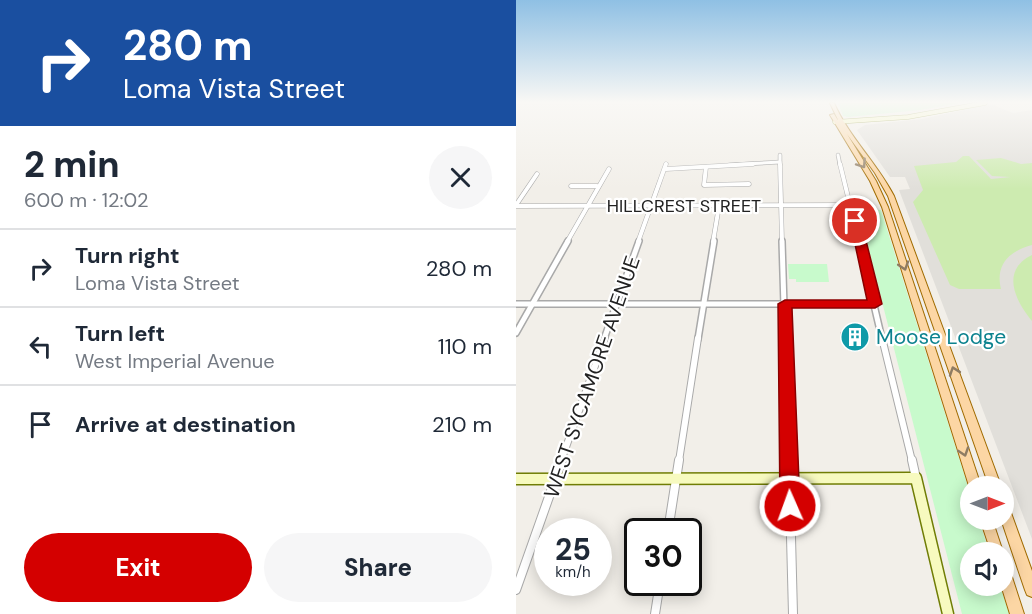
<!DOCTYPE html>
<html lang="en">
<head>
<meta charset="utf-8">
<style>
  :root { --surface:#fff; --page:#f6f6f7; --text:#1f2937; --muted:#747a83; --line:#e0e1e3; --accent:#d40000 }
  body { margin:0; font-family:"DM Sans",sans-serif; background:var(--page); color:var(--text); height:100vh; display:flex; flex-direction:column; font-size:22px; white-space:nowrap }
  * { box-sizing:border-box; margin:0 }
  p { font-size:20px; color:var(--muted) }
  .icon { flex:none; width:33px; height:33px; fill:none; stroke:currentColor; stroke-width:2; stroke-linecap:round; stroke-linejoin:round }
  .map { position:relative; flex:1; overflow:hidden }
  .drawer { display:flex; flex-direction:column; background:var(--surface); width:516px }
  .drawer>* { flex:none }
  .hud { background:#1a4fa0; color:#fff; overflow:hidden }
  .needle { width:39px; rotate:90deg }
  .fabs { position:absolute; left:444px; top:476px; display:grid; gap:12px }
  .fabs a { display:grid; place-items:center; width:54px; height:54px; border-radius:50%; background:var(--surface); box-shadow:0 3px 15px #0003; font-size:30px }
  .speed { position:absolute; left:18px; top:518px; display:flex; gap:12px; font-size:30px; font-weight:700; text-align:center }
  .speed>* { display:grid; place-content:center; width:78px; height:78px; border-radius:50%; background:var(--surface); box-shadow:0 3px 15px #0003; line-height:1 }
  .speed small { font-size:15px; font-weight:400 }
  .speed .limit { border:3px solid #111; border-radius:9px; background:#fff; color:#111 }
  .pin { position:absolute; display:grid; place-items:center; width:51px; height:51px; color:#fff; margin:-26px; border:3px solid #fff; border-radius:50%; box-shadow:0 2px 6px #0007 }
  .me { position:absolute; width:66px; margin:-33px; rotate:358deg; stroke-linejoin:round; filter:drop-shadow(0 0 4px #0008) }
  .turn { display:flex; align-items:center; gap:21px; height:126px; padding:0 24px; font-size:27px }
  .turn .icon { width:78px; height:78px; stroke-width:2.5 }
  .turn b { display:block; font-size:42px; line-height:51px }
  .round { display:grid; place-items:center; flex:none; width:63px; height:63px; border-radius:32px; background:var(--page) }
  .summary { display:flex; align-items:center; justify-content:space-between; height:102px; padding:0 24px }
  h1 { font-size:36px; font-weight:800; line-height:45px }
  .button { display:flex; gap:12px; margin-top:auto; padding:12px 24px }
  .button a { flex:1; height:69px; border-radius:36px; background:var(--accent); color:#fff; font-size:24px; font-weight:800; line-height:69px; text-align:center }
  .button a+a { background:var(--page); color:var(--text) }
  ul { padding:0; list-style:none }
  li { display:flex; align-items:center; gap:18px; height:78px; padding:0 24px; border-top:2px solid var(--line) }
  li div { flex:1 }
  li b { display:block; font-size:22px }
  li em { font-style:normal }
  main { display:flex; flex:1; min-height:0 }
  .map>svg:first-child { display:block }
  .airport { fill:#e1dfda }
  .grass { fill:#cdebb0 }
  .park { fill:#c8facc }
  .building { fill:#c7bfb8; stroke:#c4b6ab; stroke-width:1.5 }
  .lines { fill:none; stroke-linecap:round; stroke-linejoin:round }
  .street-far4-casing { stroke:#a9a9a9; stroke-width:4.5 }
  .street-far3-casing { stroke:#a9a9a9; stroke-width:5 }
  .street-far2-casing { stroke:#a9a9a9; stroke-width:8 }
  .street-far1-casing { stroke:#a9a9a9; stroke-width:8 }
  .street-casing { stroke:#a9a9a9; stroke-width:10 }
  .secondary-far1-casing { stroke:#707d05; stroke-width:5 }
  .secondary-casing { stroke:#707d05; stroke-width:13 }
  .primary-casing { stroke:#a06b00; stroke-width:2 }
  .street-far4 { stroke:#fff; stroke-width:3 }
  .street-far3 { stroke:#fff; stroke-width:4 }
  .street-far2 { stroke:#fff; stroke-width:5 }
  .street-far1 { stroke:#fff; stroke-width:6 }
  .street { stroke:#fff; stroke-width:8 }
  .secondary-far1 { stroke:#f7fabf; stroke-width:4 }
  .secondary { stroke:#f7fabf; stroke-width:10 }
  .primary { fill:#fcd6a4; fill-rule:evenodd }
  .oneway { stroke:#8f7c63 }
  .route { fill:#d40000; stroke:#8a0000; stroke-width:1.5 }
  .labels { text-anchor:middle; stroke-width:4.5; stroke-linejoin:round; paint-order:stroke }
  .far-street-label { font-size:18px; fill:#222; stroke:#fff }
  .culture-label { font-size:21px; fill:#0d838f; stroke:#fff; text-anchor:start }
  .street-label { font-size:21px; fill:#222; stroke:#fff }
</style>
</head>
<body>
<main>
<section class="drawer">
<div class="hud">
<div class="turn"><svg class="icon" aria-label="right" viewBox="0 0 24 24"><path d="M7 20v-9h11M14 6l5 5-5 5"/></svg><div><b>280 m</b>Loma Vista Street</div></div>
</div>
<div class="summary"><div><h1>2 min</h1><p>600 m · 12:02</p></div><a class="round"><svg class="icon" aria-label="close" viewBox="0 0 24 24"><path d="M6 6l12 12M18 6L6 18"/></svg></a></div>
<ul>
<li><svg class="icon" aria-label="right" viewBox="0 0 24 24"><path d="M7 20v-9h11M14 6l5 5-5 5"/></svg><div><b>Turn right</b><p>Loma Vista Street</p></div><em>280 m</em></li>
<li><svg class="icon" aria-label="left" viewBox="0 0 24 24"><path d="M17 20v-9H6M10 6l-5 5 5 5"/></svg><div><b>Turn left</b><p>West Imperial Avenue</p></div><em>110 m</em></li>
<li><svg class="icon" aria-label="arrive" viewBox="0 0 24 24"><path d="M6 21V4h12l-3 4 3 4H6"/></svg><div><b>Arrive at destination</b></div><em>210 m</em></li>
</ul>
<div class="button"><a>Exit</a><a>Share</a></div>
</section>
<div class="map">
<svg width="516" height="614" viewBox="0 0 516 614">
  <rect width="100%" height="100%" fill="#f2efe9"/>
  <!-- airport -->
  <polygon class="airport" points="475,104 497,113 516,110 516,539 383,190 394,189 389,177 374,177 341,130 349,125 406,119"/>
  <!-- grass -->
  <g class="grass">
    <path d="M447,156h6l22,23 20,-2 -19,-1 -16,-16 25,-2 20,6 11,-1v82c-23,6 -37,20 -31,44h-42l-9,-4 -37,-83 10,-12 -9,-24 42,-4z"/>
    <path d="M516,255v66c-18,-22 -31,-51 0,-66z"/>
  </g>
  <!-- park -->
  <g class="park">
    <polygon points="322,103 445,103 404,110 332,117 327,116"/>
    <polygon points="342,208 365,210 454,493 454,519 463,519 473,552 454,552 454,585 484,585 493,614 446,614"/>
    <polygon points="272,264 311,264 313,282 280,282 280,279 273,279"/>
  </g>
  <!-- building -->
  <polygon class="building" points="331,328 347,328 350,341 340,344 339,340 326,340 325,333 331,333"/>
  <g class="lines">
    <!-- street-far4 casing -->
    <g class="street-far4-casing">
      <g id="street-far4">
        <polyline points="264,155 264,165"/>
        <polyline points="322,155 324,165"/>
        <polyline points="213,165 264,162"/>
      </g>
    </g>
    <!-- street-far3 casing -->
    <g class="street-far3-casing">
      <g id="street-far3">
        <polyline points="264,164 266,242"/>
        <polyline points="324,164 343,242"/>
        <polyline points="190,167 188,185 233,184"/>
        <polyline points="150,169 237,164"/>
        <polyline points="55,186 81,186"/>
        <polyline points="0,205 21,174"/>
        <polyline points="0,206 336,205"/>
        <polyline points="51,242 93,169"/>
        <polyline points="122,242 150,164"/>
        <polyline points="197,242 203,206"/>
      </g>
    </g>
    <!-- street-far2 casing -->
    <g class="street-far2-casing">
      <g id="street-far2">
        <polyline points="266,241 269,339"/>
        <polyline points="343,241 366,339"/>
        <polyline points="0,304 359,304"/>
        <polyline points="0,333 52,241"/>
        <polyline points="88,339 123,241"/>
        <polyline points="182,339 198,241"/>
      </g>
    </g>
    <!-- street-far1 casing -->
    <g class="street-far1-casing">
      <g id="street-far1">
        <polyline points="269,338 273,461"/>
        <polyline points="366,338 396,461"/>
        <polyline points="45,461 89,338"/>
        <polyline points="163,461 182,338"/>
      </g>
    </g>
    <!-- street casing -->
    <g class="street-casing">
      <g id="street">
        <polyline points="273,460 277,614"/>
        <polyline points="396,460 400,478"/>
        <polyline points="152,531 163,460"/>
        <polyline points="0,590 46,460"/>
        <polyline points="139,614 144,582"/>
      </g>
    </g>
    <!-- secondary-far1 casing -->
    <g class="secondary-far1-casing">
      <polyline id="secondary-far1" points="319,122 392,117 469,103"/>
    </g>
    <!-- secondary casing -->
    <g class="secondary-casing">
      <polyline id="secondary" points="0,479 400,478 432,614"/>
    </g>
    <!-- primary casing -->
    <g class="primary-casing">
      <g id="primary">
        <path d="M314,103h4c15,34 43,60 60,93l107,290h-12l-101,-290 -13,-23 -28,-39 29,47 12,26 93,279h-11v3l-1,-3 -87,-279 -12,-26 -40,-66 4,-1 5,8z"/>
        <polygon points="488,505 492,506 494,510 516,571 516,597 511,595 509,590 485,519 488,519"/>
        <polygon points="464,519 476,519 487,552 475,552"/>
        <polygon points="488,566 493,568 508,614 494,614 485,585 488,585"/>
      </g>
    </g>
    <!-- street-far4 -->
    <use href="#street-far4" class="street-far4"/>
    <!-- street-far3 -->
    <use href="#street-far3" class="street-far3"/>
    <!-- street-far2 -->
    <use href="#street-far2" class="street-far2"/>
    <!-- street-far1 -->
    <use href="#street-far1" class="street-far1"/>
    <!-- street -->
    <use href="#street" class="street"/>
    <!-- secondary-far1 -->
    <use href="#secondary-far1" class="secondary-far1"/>
    <!-- secondary -->
    <use href="#secondary" class="secondary"/>
    <!-- primary -->
    <use href="#primary" class="primary"/>
  </g>
  <!-- one-way arrows -->
  <defs><path id="oneway-chevron" d="M-2-3.5L2.5 0L-2 3.5" fill="none" stroke-width="1.6" stroke-linecap="round" stroke-linejoin="round" transform="scale(1.5)"/></defs>
  <g class="oneway">
    <use href="#oneway-chevron" transform="translate(346 164) rotate(56)"/>
    <use href="#oneway-chevron" transform="translate(388 266) rotate(72)"/>
    <use href="#oneway-chevron" transform="translate(438 371) rotate(-109)"/>
    <use href="#oneway-chevron" transform="translate(448 452) rotate(72)"/>
  </g>
  <!-- sky -->
  <linearGradient id="sky" x2="0" y2="1"><stop stop-color="#8fc0e4"/><stop offset="0.54" stop-color="#f9f8f5"/><stop offset="1" stop-color="#f9f8f5" stop-opacity="0"/></linearGradient>
  <rect width="516" height="189" fill="url(#sky)"/>
  <!-- route -->
  <polygon class="route" points="339,217 345,221 366,304 359,308 276,308 284,506 281,513 274,515 267,513 264,506 262,304 269,300 351,300 334,221"/>
  <!-- icons -->
  <defs>
    <g id="building-disc" transform="scale(1.5)"><circle r="9.5" fill="#0f9aa8" stroke="#fff"/><path d="M-4-6H4V6H1V3H-1V6H-4ZM-2.5-4.3h1.7v1.8h-1.7ZM.8-4.3h1.7v1.8H.8ZM-2.5-1h1.7V.8h-1.7ZM.8-1h1.7V.8H.8Z" fill="#fff"/></g>
  </defs>
  <g fill-rule="evenodd">
    <use href="#building-disc" x="339" y="337"/>
  </g>
  <g class="labels">
    <!-- far-street labels -->
    <g class="far-street-label">
      <text x="168" y="212">HILLCREST STREET</text>
    </g>
    <!-- culture labels -->
    <g class="culture-label">
      <text x="360" y="344">Moose Lodge</text>
    </g>
    <!-- street labels -->
    <g class="street-label">
      <text transform="translate(76 377) rotate(-71)" y="7">WEST SYCAMORE AVENUE</text>
    </g>
  </g>
</svg>
<div class="fabs">
<a><svg class="needle" viewBox="-14 -14 28 28"><path d="M0-13l5 13h-10z" fill="#e53935"/><path d="M0 13l5-13h-10z" fill="#747a83"/></svg></a>
<a><svg class="icon" aria-label="sound" viewBox="0 0 24 24"><path d="M4 9h4l5-4v14l-5-4H4zM17 9q2 3 0 6"/></svg></a>
</div>
<div class="speed"><div>25<small>km/h</small></div><div class="limit">30</div></div>
<div class="pin" style="left:339px;top:221px;background:#d93025"><svg class="icon" aria-label="arrive" viewBox="0 0 24 24"><path d="M6 21V4h12l-3 4 3 4H6"/></svg></div>
<svg class="me" style="left:274px;top:506px" viewBox="-20 -20 40 40"><circle r="17" fill="#d40000" stroke="#fff" stroke-width="3"/><path d="M0-11L8 9 0 5-8 9z" fill="#fff"/></svg>
</div>
</main>
</body>
</html>
